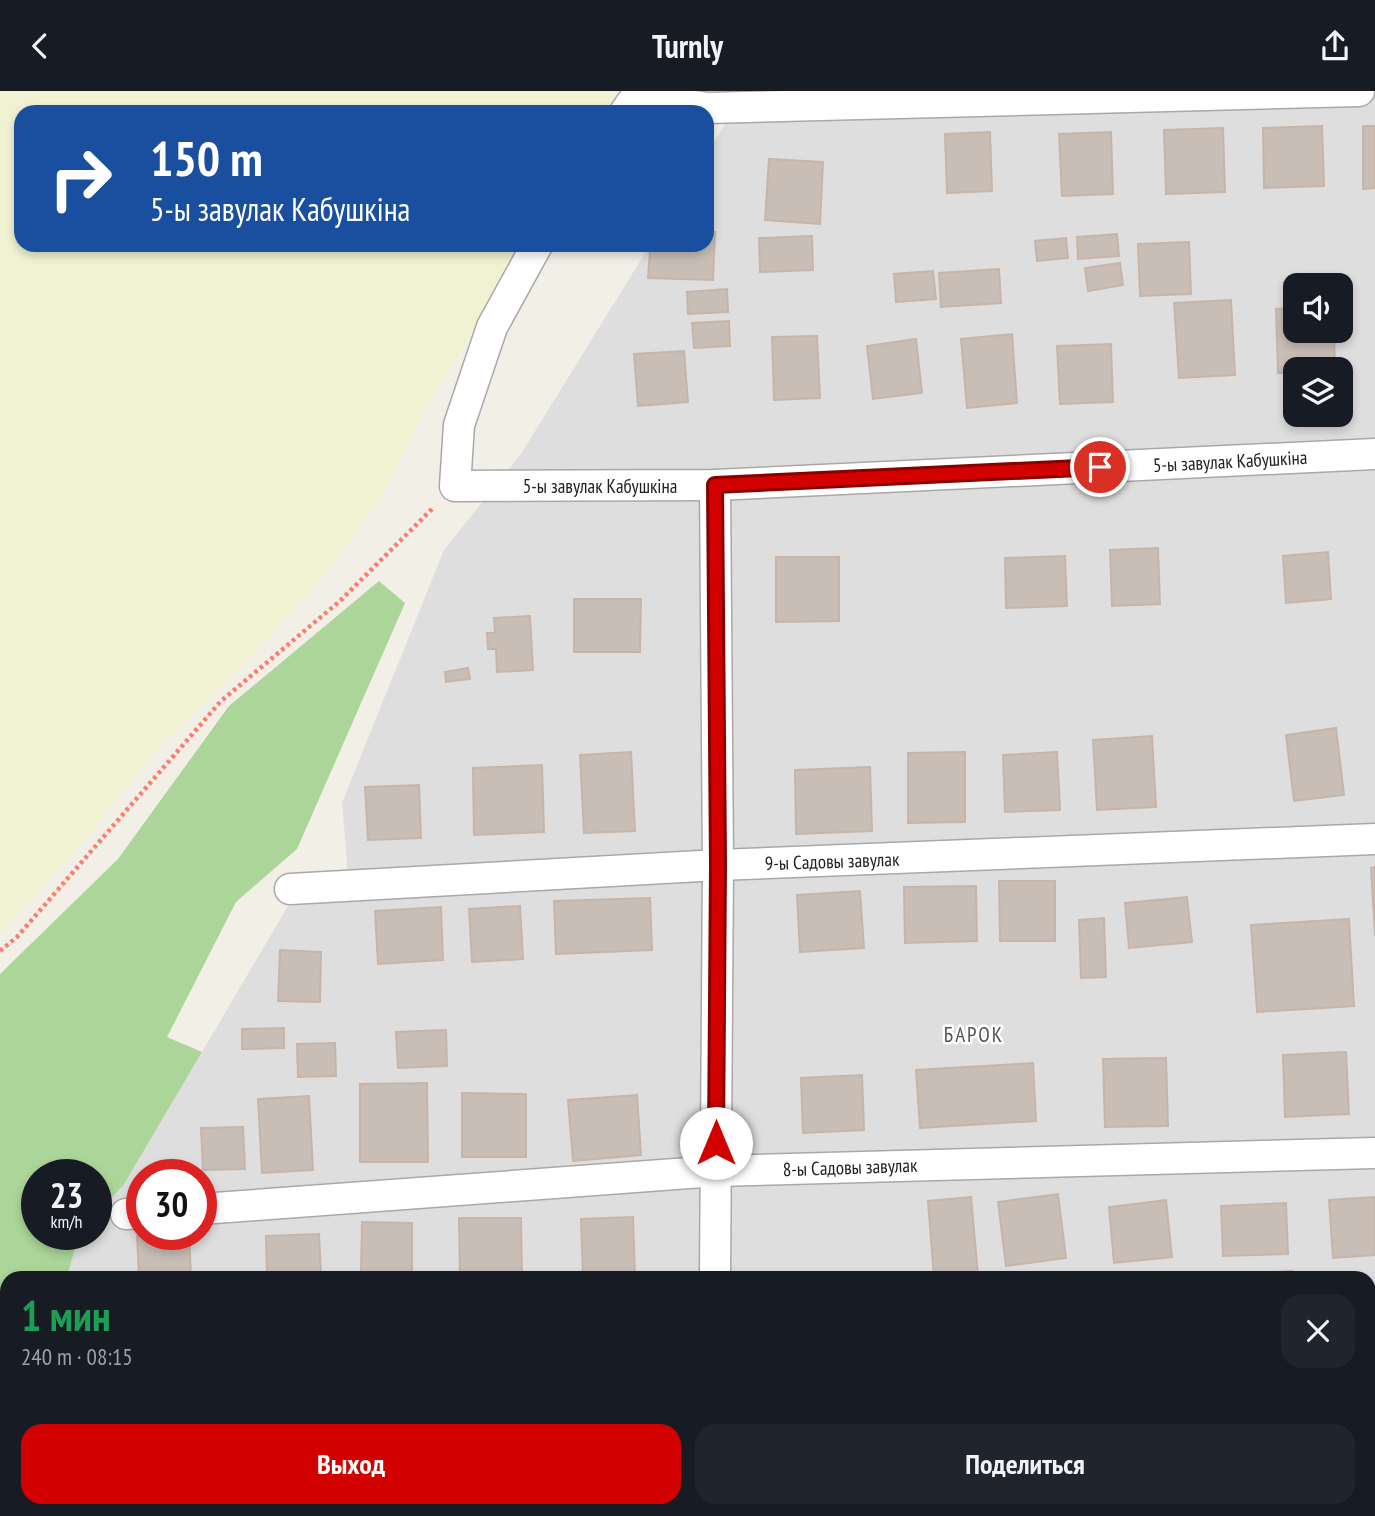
<!DOCTYPE html>
<html lang="ru">
<head>
<meta charset="utf-8">
<style>
  :root { --surface:#171b24; --page:#20242c; --text:#f1f3f6; --muted:#9ea1a6; --accent:#d30000 }
  body { margin:0; font-family:"PT Sans Narrow",sans-serif; background:var(--page); color:var(--text); height:100vh; display:flex; flex-direction:column; font-size:26px; white-space:nowrap }
  * { box-sizing:border-box; margin:0 }
  p { font-size:23px; color:var(--muted) }
  .icon { flex:none; width:38px; height:38px; fill:none; stroke:currentColor; stroke-width:2; stroke-linecap:round; stroke-linejoin:round }
  .map { position:relative; flex:1; overflow:hidden }
  .sheet { position:absolute; left:0px; top:1180px; width:1376px; height:247px; display:flex; flex-direction:column; background:var(--surface); border-radius:21px 21px 0 0; box-shadow:0 4px 10px #0003 }
  .sheet>* { flex:none }
  .guide { position:absolute; left:14px; top:14px; width:700px; height:147px; border-radius:21px; box-shadow:0 4px 10px #0003; background:#1a4fa0; color:#fff; overflow:hidden }
  .tools { position:absolute; left:1283px; top:182px; display:grid; gap:14px }
  .tools a { display:grid; place-items:center; width:70px; height:70px; border-radius:14px; background:var(--surface); box-shadow:0 4px 10px #0003; font-size:35px }
  .speed { position:absolute; left:21px; top:1068px; display:flex; gap:14px; font-size:35px; font-weight:700; text-align:center }
  .speed>* { display:grid; place-content:center; width:91px; height:91px; border-radius:50%; background:var(--surface); box-shadow:0 4px 10px #0003; line-height:1 }
  .speed small { font-size:18px; font-weight:400 }
  .speed .limit { border:10px solid #d22; background:#fff; color:#111 }
  .pin { position:absolute; display:grid; place-items:center; width:60px; height:60px; color:#fff; margin:-30px; border:4px solid #fff; border-radius:50%; box-shadow:0 2px 7px #0007 }
  .me { position:absolute; width:77px; margin:-38px; rotate:0deg; stroke-linejoin:round; filter:drop-shadow(0 0 5px #0008) }
  .turn { display:flex; align-items:center; gap:24px; height:147px; padding:0 21px; font-size:32px }
  .turn .icon { width:91px; height:91px; stroke-width:2.5 }
  .turn b { display:block; font-size:49px; line-height:60px }
  .round { display:grid; place-items:center; flex:none; width:74px; height:74px; border-radius:21px; background:var(--page) }
  .headline { display:flex; align-items:center; justify-content:space-between; height:119px; padding:0 21px }
  h1 { font-size:42px; font-weight:700; line-height:52px; color:#1e9e55 }
  .primary-button { display:flex; gap:14px; margin-top:auto; padding:14px 21px }
  .primary-button a { flex:1; height:80px; border-radius:21px; background:var(--accent); color:#fff; font-size:28px; font-weight:700; line-height:80px; text-align:center }
  .primary-button a+a { background:var(--page); color:var(--text) }
  header { display:flex; justify-content:space-between; align-items:center; height:91px; padding:0 21px; background:var(--surface); font-size:32px; font-weight:700 }
  .map>svg:first-child { display:block }
  .residential { fill:#dfdede; fill-rule:evenodd }
  .farmland { fill:#f0f2d2 }
  .forest { fill:#abd599 }
  .building { fill:#c8beb6; stroke:#c6b5a8; stroke-width:2 }
  .lines { fill:none; stroke-linecap:round; stroke-linejoin:round }
  .minor-casing { stroke:#a8a8a8; stroke-width:33 }
  .path { stroke:#ff7b6c; stroke-width:4.5; stroke-dasharray:3.5 3.5; stroke-linecap:butt }
  .minor { stroke:#fff; stroke-width:30 }
  .route-casing { stroke:#890000; stroke-width:18 }
  .route { stroke:#d30000; stroke-width:12 }
  .labels { text-anchor:middle; stroke-width:5; stroke-linejoin:round; paint-order:stroke }
  .street-label { font-size:19px; fill:#212121; stroke:#fff }
  .neighbourhood-label { font-size:21px; letter-spacing:2px; fill:#545454; stroke:#fff }
</style>
</head>
<body>
<header><svg class="icon" aria-label="back" viewBox="0 0 24 24"><path d="M15 5l-7 7 7 7"/></svg>Turnly<svg class="icon" aria-label="share" viewBox="0 0 24 24"><path d="M12 15V3M7 8l5-5 5 5M5 13v7h14v-7"/></svg></header>
<div class="map">
<svg width="1375" height="1425" viewBox="0 0 1375 1425">
  <rect width="100%" height="100%" fill="#f2efe7"/>
  <!-- residential -->
  <path class="residential" d="M746,0h629v1425h-1374l6,-22v16h1361v-233h-1301l12,-43h17v-21l27,-27 165,-280 58,-6 1,-40 -5,-57 102,-253 77,-96 129,-209h57v-92zM1295,194h45v46h-45zM1295,278h45v46h-45zM142,1083h59v60h-59z"/>
  <!-- farmland -->
  <polygon class="farmland" points="0,0 617,0 604,21 21,21 21,154 524,154 427,314 380,410 329,478 271,544 157,658 76,759 0,843"/>
  <!-- forest -->
  <polygon class="forest" points="379,490 405,512 297,758 236,811 167,946 202,961 123,1095 96,1122 96,1083 37,1083 37,1143 79,1143 67,1186 7,1186 7,1403 0,1425 0,883 118,768 229,615"/>
  <!-- building -->
  <g class="building">
    <polygon points="1322,35 1324,95 1264,97 1263,37"/>
    <polygon points="1363,35 1375,35 1375,97 1363,98"/>
    <polygon points="1223,37 1225,101 1166,103 1164,39"/>
    <polygon points="990,41 992,100 947,102 945,43"/>
    <polygon points="1111,41 1113,103 1062,105 1059,43"/>
    <polygon points="769,68 823,71 820,133 765,129"/>
    <polygon points="707,141 715,141 713,189 648,187 650,159 670,160 670,154 707,154"/>
    <polygon points="1117,143 1119,165 1078,168 1077,146"/>
    <polygon points="812,145 813,179 760,181 759,147"/>
    <polygon points="1066,147 1068,167 1037,170 1035,150"/>
    <polygon points="1189,151 1191,203 1140,205 1138,153"/>
    <polygon points="1120,172 1123,194 1088,200 1085,177"/>
    <polygon points="999,178 1001,212 941,216 939,182"/>
    <polygon points="933,180 936,208 896,211 894,183"/>
    <polygon points="727,198 728,221 688,223 687,201"/>
    <polygon points="1231,209 1235,284 1179,287 1174,212"/>
    <polygon points="1295,217 1295,240 1334,240 1335,278 1295,278 1295,282 1278,282 1276,218"/>
    <polygon points="729,230 730,255 694,257 692,232"/>
    <polygon points="1012,243 1017,312 967,317 961,248"/>
    <polygon points="817,245 820,307 774,309 772,246"/>
    <polygon points="916,248 922,302 873,308 867,255"/>
    <polygon points="1111,253 1113,311 1060,313 1057,255"/>
    <polygon points="684,260 688,311 638,315 634,263"/>
    <polygon points="1158,457 1160,513 1112,515 1110,459"/>
    <polygon points="1328,461 1331,508 1286,512 1283,465"/>
    <polygon points="1065,465 1067,515 1006,517 1005,467"/>
    <polygon points="776,466 839,466 839,530 776,531"/>
    <polygon points="574,508 641,508 640,561 574,561"/>
    <polygon points="530,525 533,579 497,581 496,558 488,558 487,542 495,542 494,527"/>
    <polygon points="468,577 470,588 446,591 445,581"/>
    <polygon points="1336,637 1344,704 1294,710 1286,644"/>
    <polygon points="1152,645 1156,716 1097,719 1093,649"/>
    <polygon points="631,661 635,740 584,742 580,664"/>
    <polygon points="965,661 965,731 908,732 908,662"/>
    <polygon points="1057,661 1060,719 1005,721 1003,664"/>
    <polygon points="542,674 544,741 474,744 473,677"/>
    <polygon points="870,676 872,740 796,743 795,679"/>
    <polygon points="419,694 421,747 368,749 365,696"/>
    <polygon points="1375,776 1375,845 1371,777"/>
    <polygon points="999,790 1055,790 1055,850 1000,850"/>
    <polygon points="976,795 977,850 905,852 904,796"/>
    <polygon points="860,800 864,857 800,861 797,804"/>
    <polygon points="1187,806 1192,851 1129,857 1125,812"/>
    <polygon points="650,807 652,859 556,863 554,810"/>
    <polygon points="520,815 523,868 472,871 469,818"/>
    <polygon points="441,816 443,869 378,873 375,820"/>
    <polygon points="1104,827 1106,886 1081,887 1079,829"/>
    <polygon points="1349,828 1354,915 1257,921 1251,834"/>
    <polygon points="280,859 321,861 320,911 278,910"/>
    <polygon points="284,937 284,957 242,958 242,938"/>
    <polygon points="446,939 447,975 398,977 396,941"/>
    <polygon points="335,952 336,985 298,986 297,953"/>
    <polygon points="1346,961 1349,1023 1285,1026 1283,964"/>
    <polygon points="1166,967 1168,1035 1105,1036 1103,968"/>
    <polygon points="1033,972 1036,1030 920,1037 916,979"/>
    <polygon points="862,984 864,1039 803,1042 801,987"/>
    <polygon points="427,992 428,1071 360,1071 360,993"/>
    <polygon points="462,1002 526,1003 526,1066 462,1066"/>
    <polygon points="637,1004 641,1064 573,1070 568,1009"/>
    <polygon points="309,1005 313,1079 262,1082 258,1008"/>
    <polygon points="243,1036 245,1078 203,1079 201,1037"/>
    <polygon points="1058,1103 1066,1167 1006,1175 998,1111"/>
    <polygon points="971,1106 978,1184 934,1186 928,1110"/>
    <polygon points="1375,1106 1375,1164 1333,1167 1329,1109"/>
    <polygon points="1166,1109 1172,1166 1114,1172 1109,1116"/>
    <polygon points="1286,1112 1288,1163 1223,1165 1221,1115"/>
    <polygon points="633,1126 635,1186 583,1186 581,1128"/>
    <polygon points="459,1127 521,1127 522,1186 460,1186"/>
    <polygon points="362,1131 412,1132 412,1186 361,1186"/>
    <polygon points="189,1143 191,1186 139,1186 137,1145"/>
    <polygon points="319,1143 321,1185 267,1186 266,1145"/>
    <polygon points="1292,1180 1292,1186 1257,1186 1257,1182"/>
    <rect x="1368" y="1228" width="7" height="35"/>
    <polygon points="1375,1302 1375,1348 1368,1348 1368,1303"/>
    <polygon points="1295,1420 1295,1425 1255,1425 1255,1421"/>
    <polygon points="1188,1422 1188,1425 1124,1425 1124,1423"/>
  </g>
  <g class="lines">
    <!-- minor casing -->
    <g class="minor-casing">
      <g id="minor">
        <polyline points="652,0 674,12 708,17 1359,0"/>
        <polyline points="625,21 640,0"/>
        <polyline points="537,154 492,236 459,334 455,395 715,394 1375,363"/>
        <polyline points="290,798 718,774 1375,748"/>
        <polyline points="201,1118 716,1080 1375,1062"/>
        <polyline points="126,1123 142,1122"/>
        <polyline points="715,1186 718,774 715,394"/>
        <polyline points="1368,1386 1375,1385"/>
        <polyline points="714,1419 714,1425"/>
        <polyline points="153,1425 306,1419"/>
      </g>
    </g>
    <!-- path -->
    <polyline class="path" points="0,860 17,846 221,610 340,510 434,416"/>
    <!-- minor -->
    <use href="#minor" class="minor"/>
  </g>
  <g class="lines">
    <!-- route casing -->
    <g class="route-casing">
      <polyline id="route" points="716,1052 718,774 715,394 1100,376"/>
    </g>
    <!-- route -->
    <use href="#route" class="route"/>
  </g>
  <g class="labels">
    <!-- street labels -->
    <g class="street-label">
      <text transform="translate(1230 370) rotate(-3)" y="7">5-ы завулак Кабушкіна</text>
      <text x="600" y="402">5-ы завулак Кабушкіна</text>
      <text transform="translate(832 770) rotate(-2)" y="7">9-ы Садовы завулак</text>
      <text transform="translate(850 1076) rotate(-2)" y="7">8-ы Садовы завулак</text>
    </g>
    <!-- neighbourhood labels -->
    <g class="neighbourhood-label">
      <text x="974" y="951">БАРОК</text>
    </g>
  </g>
</svg>
<div class="tools">
<a><svg class="icon" aria-label="sound" viewBox="0 0 24 24"><path d="M4 9h4l5-4v14l-5-4H4zM17 9q2 3 0 6"/></svg></a>
<a><svg class="icon" aria-label="layers" viewBox="0 0 24 24"><path d="M12 4l9 5-9 5-9-5zM3 14l9 5 9-5"/></svg></a>
</div>
<div class="speed"><div>23<small>km/h</small></div><div class="limit">30</div></div>
<div class="pin" style="left:1100px;top:376px;background:#d93025"><svg class="icon" aria-label="arrive" viewBox="0 0 24 24"><path d="M6 21V4h12l-3 4 3 4H6"/></svg></div>
<svg class="me" style="left:716px;top:1052px" viewBox="-20 -20 40 40"><circle r="19" fill="#fff"/><path d="M0-13L10 11 0 6-10 11z" fill="#d30000"/></svg>
<div class="guide">
<div class="turn"><svg class="icon" aria-label="right" viewBox="0 0 24 24"><path d="M7 20v-9h11M14 6l5 5-5 5"/></svg><div><b>150 m</b>5-ы завулак Кабушкіна</div></div>
</div>
<section class="sheet">
<div class="headline"><div><h1>1 мин</h1><p>240 m · 08:15</p></div><a class="round"><svg class="icon" aria-label="close" viewBox="0 0 24 24"><path d="M6 6l12 12M18 6L6 18"/></svg></a></div>
<div class="primary-button"><a>Выход</a><a>Поделиться</a></div>
</section>
</div>
</body>
</html>
